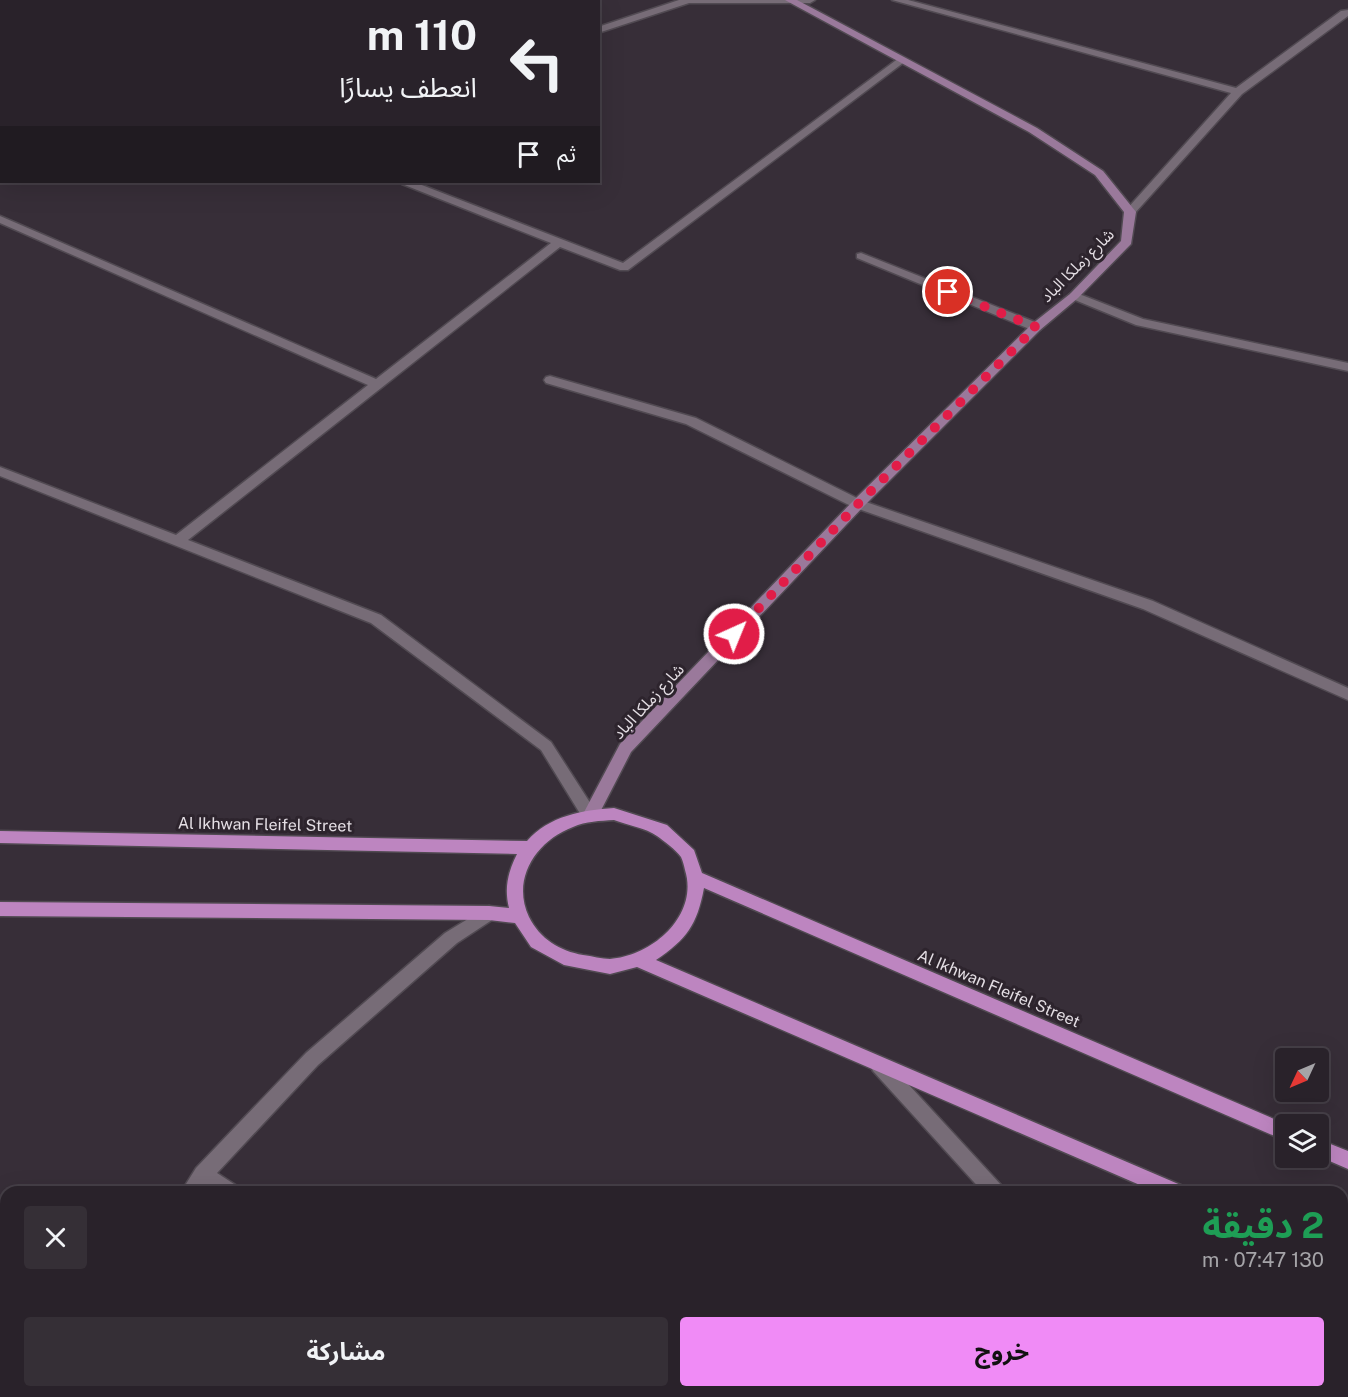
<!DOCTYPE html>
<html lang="ar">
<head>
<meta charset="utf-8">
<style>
  :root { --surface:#29222a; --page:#352f36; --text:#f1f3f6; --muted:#a5a4a8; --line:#453f47; --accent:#f08bf6 }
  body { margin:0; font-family:"Public Sans","Noto Sans Arabic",sans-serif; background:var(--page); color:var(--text); direction:rtl; height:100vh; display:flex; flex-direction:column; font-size:22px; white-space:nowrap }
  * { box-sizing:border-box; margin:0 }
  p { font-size:20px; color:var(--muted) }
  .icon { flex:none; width:33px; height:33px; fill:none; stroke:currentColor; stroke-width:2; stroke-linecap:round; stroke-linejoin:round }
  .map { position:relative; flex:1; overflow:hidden; direction:ltr }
  .panel { position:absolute; left:0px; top:1186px; width:1348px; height:212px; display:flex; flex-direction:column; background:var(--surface); border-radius:18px 18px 0 0; box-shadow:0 6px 24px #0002,0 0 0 2px var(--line); direction:rtl }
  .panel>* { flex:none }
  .hud { position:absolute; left:0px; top:0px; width:600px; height:183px; box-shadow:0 6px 24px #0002,0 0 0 2px var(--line); direction:rtl; background:#29222a; color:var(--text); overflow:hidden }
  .needle { width:39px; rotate:226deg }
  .fabs { position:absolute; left:1275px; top:1048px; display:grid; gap:12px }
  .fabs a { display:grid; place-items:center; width:54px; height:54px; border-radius:6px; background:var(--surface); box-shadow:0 6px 24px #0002,0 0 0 2px var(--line); font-size:30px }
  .pin { position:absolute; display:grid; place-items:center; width:51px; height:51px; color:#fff; margin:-26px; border:3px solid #fff; border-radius:50%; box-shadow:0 2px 6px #0007 }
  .me { position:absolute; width:66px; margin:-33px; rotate:44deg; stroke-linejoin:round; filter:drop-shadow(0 0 4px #0008) }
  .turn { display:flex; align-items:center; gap:21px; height:126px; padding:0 24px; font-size:27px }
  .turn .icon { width:78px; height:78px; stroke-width:2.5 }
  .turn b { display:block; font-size:42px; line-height:51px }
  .then { display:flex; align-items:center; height:57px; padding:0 24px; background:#0003; gap:12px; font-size:22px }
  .round { display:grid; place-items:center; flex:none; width:63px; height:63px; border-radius:6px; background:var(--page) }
  .head { display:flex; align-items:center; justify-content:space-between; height:102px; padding:0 24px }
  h1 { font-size:36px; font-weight:700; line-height:45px; color:#1e9e55 }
  .cta { display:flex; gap:12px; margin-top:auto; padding:12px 24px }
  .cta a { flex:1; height:69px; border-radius:6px; background:var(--accent); color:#111; font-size:24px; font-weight:700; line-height:69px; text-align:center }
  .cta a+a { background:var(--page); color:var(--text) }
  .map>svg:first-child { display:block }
  .building { fill:#4d424d }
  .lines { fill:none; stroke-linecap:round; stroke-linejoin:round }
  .street-casing { stroke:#514a52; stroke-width:3 }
  .secondary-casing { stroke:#514a52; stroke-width:3 }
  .primary-casing { stroke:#514a52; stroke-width:3 }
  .street { fill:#776c77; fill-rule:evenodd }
  .secondary { fill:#9a799b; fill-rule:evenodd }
  .primary { fill:#bd85c0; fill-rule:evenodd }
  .route { stroke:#e11d48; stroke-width:10; stroke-dasharray:0 18 }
  .labels { text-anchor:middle; stroke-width:6; stroke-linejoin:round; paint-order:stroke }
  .street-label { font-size:16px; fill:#e4dee4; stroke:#2d242d }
</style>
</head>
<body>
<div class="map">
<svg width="1348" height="1397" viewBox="0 0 1348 1397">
  <rect width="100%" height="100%" fill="#372e38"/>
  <!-- building -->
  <polygon class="building" points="1342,1332 1348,1335 1348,1397 1277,1397 1270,1392 1342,1392"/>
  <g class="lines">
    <!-- street casing -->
    <g class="street-casing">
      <g id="street">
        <polygon points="184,0 194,0 183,2"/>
        <polygon points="347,0 358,0 359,2 348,2"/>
        <polygon points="679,0 815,0 810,3 689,3 598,33 598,27"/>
        <polygon points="892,0 908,0 1236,88 1341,11 1348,10 1348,16 1242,94 1134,214 1126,214 1126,210 1231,93"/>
        <polygon points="899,58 907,60 628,270 620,270 560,247 188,540 381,615 551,742 596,812 598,816 596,820 590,822 584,820 541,750 371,623 0,476 0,467 176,535 368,385 0,223 0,216 376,379 551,243 402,184 401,182 414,182 623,263"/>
        <rect x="0" y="75" width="2" height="7"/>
        <polygon points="0,151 2,151 0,159"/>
        <polygon points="861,253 1040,324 1042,327 1040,330 1032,330 857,258 857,254"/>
        <polygon points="1074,292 1143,319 1348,363 1348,371 1136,325 1070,298 1070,294"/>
        <polygon points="550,376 696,418 863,501 1153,601 1348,688 1348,700 1143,609 853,507 686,424 546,383 544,380 546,377"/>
        <polygon points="489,906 495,908 497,913 495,918 457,943 318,1065 217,1173 237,1186 239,1192 215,1192 205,1186 201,1192 181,1192 196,1168 306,1053 445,933"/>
        <polygon points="879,1057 885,1059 1002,1186 1004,1192 983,1192 873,1071 870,1065 873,1059"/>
        <polygon points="43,1392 65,1392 63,1397 41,1397"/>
        <polygon points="497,1392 520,1392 522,1397 499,1397"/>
        <polygon points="952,1392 973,1392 971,1397 950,1397"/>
        <polygon points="1210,1392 1234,1392 1236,1397 1212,1397"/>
      </g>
    </g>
    <!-- secondary casing -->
    <g class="secondary-casing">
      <polygon id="secondary" points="785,0 797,0 1037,128 1103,171 1136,212 1131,244 1078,298 1040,330 863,507 631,752 596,820 590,822 584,820 582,816 620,744 853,501 1032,324 1070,294 1121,241 1124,212 1095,175 1029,132"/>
    </g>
    <!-- primary casing -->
    <g class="primary-casing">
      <g id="primary">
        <path d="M614,808l53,17 27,25 8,23 586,252h-2v16l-582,-253c-7,37 -17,51 -48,72l527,226 2,6h-29l-519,-225 -27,7 -46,-9 -33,-18 -16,-24 -26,-3 -489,-4v-14l489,4 20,2c-5,-20 -1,-36 8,-54l-517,-11v-12l527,10c22,-25 55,-31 87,-33zM614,820c13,5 32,8 43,16 7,5 19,14 24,21 2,4 3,9 4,13 14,45 -32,86 -75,89 -8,0 -18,-3 -27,-4 -23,-4 -43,-16 -54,-38 -18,-38 7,-76 44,-90 13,-6 27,-6 41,-7z"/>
        <polygon points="1318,1139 1348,1151 1348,1169 1318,1156"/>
        <polygon points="1342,1255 1348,1257 1348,1275 1342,1274"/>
      </g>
    </g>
    <!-- street -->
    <use href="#street" class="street"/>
    <!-- secondary -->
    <use href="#secondary" class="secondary"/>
    <!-- primary -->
    <use href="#primary" class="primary"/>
  </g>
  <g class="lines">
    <!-- route -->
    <polyline class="route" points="734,634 858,504 1036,327 948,292"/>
  </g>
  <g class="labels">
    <!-- street labels -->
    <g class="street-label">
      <text transform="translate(1077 265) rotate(-45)" y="6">شارع زملكا الباد</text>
      <text transform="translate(648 701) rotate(-47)" y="6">شارع زملكا الباد</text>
      <text transform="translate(265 824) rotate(1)" y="6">Al Ikhwan Fleifel Street</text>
      <text transform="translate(999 988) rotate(23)" y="6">Al Ikhwan Fleifel Street</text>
    </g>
  </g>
</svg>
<div class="fabs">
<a><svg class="needle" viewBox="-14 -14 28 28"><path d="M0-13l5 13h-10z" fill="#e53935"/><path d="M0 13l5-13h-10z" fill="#a5a4a8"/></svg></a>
<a><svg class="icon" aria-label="layers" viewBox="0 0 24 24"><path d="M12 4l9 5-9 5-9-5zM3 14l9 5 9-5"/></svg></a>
</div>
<div class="pin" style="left:948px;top:292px;background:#d93025"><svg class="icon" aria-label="arrive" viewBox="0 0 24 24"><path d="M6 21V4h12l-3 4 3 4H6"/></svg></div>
<svg class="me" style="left:734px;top:634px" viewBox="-20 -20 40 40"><circle r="17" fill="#e11d48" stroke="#fff" stroke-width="3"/><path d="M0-11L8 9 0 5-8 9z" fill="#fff"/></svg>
<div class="hud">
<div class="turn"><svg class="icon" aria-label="left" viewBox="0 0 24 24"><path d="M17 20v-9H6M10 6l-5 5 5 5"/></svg><div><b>110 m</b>انعطف يسارًا</div></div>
<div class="then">ثم<svg class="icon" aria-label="arrive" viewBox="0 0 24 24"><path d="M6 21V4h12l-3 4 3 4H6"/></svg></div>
</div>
<section class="panel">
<div class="head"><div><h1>2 دقيقة</h1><p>130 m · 07:47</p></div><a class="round"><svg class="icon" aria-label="close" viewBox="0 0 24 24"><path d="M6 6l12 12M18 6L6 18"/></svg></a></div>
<div class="cta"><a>خروج</a><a>مشاركة</a></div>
</section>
</div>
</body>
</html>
